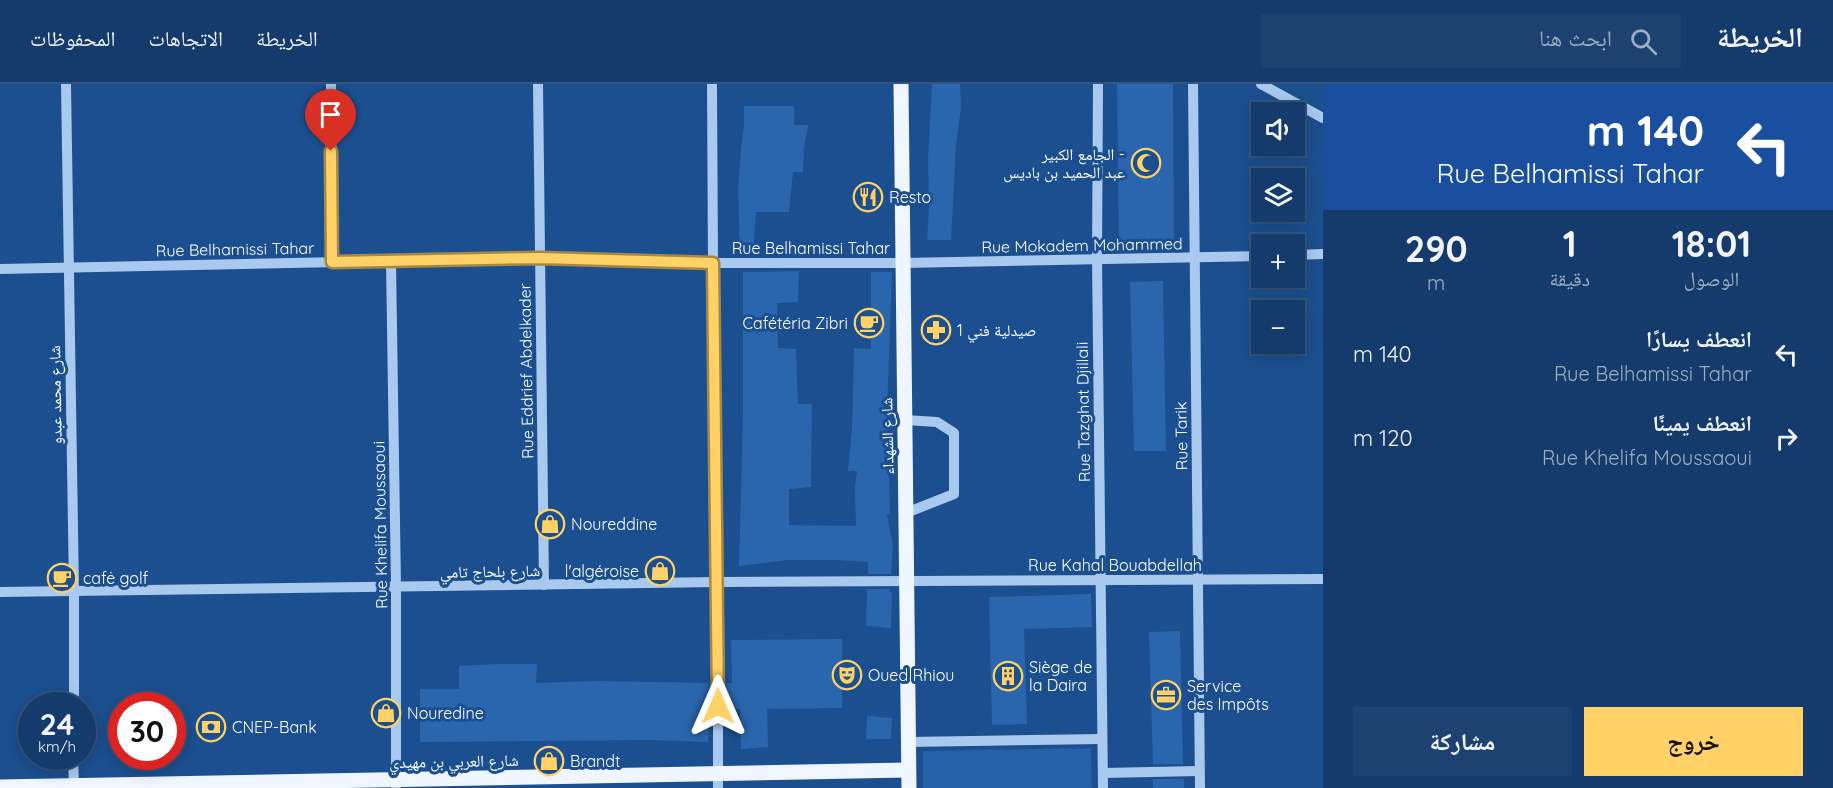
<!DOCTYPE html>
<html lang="ar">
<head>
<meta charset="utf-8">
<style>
  :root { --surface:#143b6b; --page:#1d4271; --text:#f1f3f6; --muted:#9dadc1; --line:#33557e; --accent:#ffd166 }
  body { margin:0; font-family:Quicksand,"Noto Naskh Arabic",sans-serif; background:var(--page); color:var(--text); direction:rtl; height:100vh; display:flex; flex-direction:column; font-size:22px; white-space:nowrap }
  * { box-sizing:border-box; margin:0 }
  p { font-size:20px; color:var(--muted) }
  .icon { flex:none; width:33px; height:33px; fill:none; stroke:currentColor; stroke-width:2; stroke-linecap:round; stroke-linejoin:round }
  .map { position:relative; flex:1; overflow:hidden; direction:ltr }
  .side { display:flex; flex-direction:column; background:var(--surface); width:510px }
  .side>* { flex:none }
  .hud { background:#1a4fa0; color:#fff; overflow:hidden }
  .buttons { position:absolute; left:1251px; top:18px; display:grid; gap:12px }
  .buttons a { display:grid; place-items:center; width:54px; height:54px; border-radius:0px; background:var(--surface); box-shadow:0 3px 15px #0003,0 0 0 2px var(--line); font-size:30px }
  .speed { position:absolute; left:18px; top:608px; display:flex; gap:12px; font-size:30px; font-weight:700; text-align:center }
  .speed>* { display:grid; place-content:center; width:78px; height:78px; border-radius:50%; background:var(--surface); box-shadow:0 3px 15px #0003,0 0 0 2px var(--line); line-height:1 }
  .speed small { font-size:15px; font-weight:400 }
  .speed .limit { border:9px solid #d22; background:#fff; color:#111 }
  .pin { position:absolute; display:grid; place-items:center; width:51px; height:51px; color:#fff; margin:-62px -26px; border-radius:50% 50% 50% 0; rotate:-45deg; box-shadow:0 0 6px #0007 }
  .pin .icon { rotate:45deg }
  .me { position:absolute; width:66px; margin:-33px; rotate:0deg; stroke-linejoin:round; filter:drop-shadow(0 0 4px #0008) }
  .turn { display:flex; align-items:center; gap:21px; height:126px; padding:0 30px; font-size:27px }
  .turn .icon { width:78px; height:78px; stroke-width:2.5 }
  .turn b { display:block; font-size:42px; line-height:51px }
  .eta { display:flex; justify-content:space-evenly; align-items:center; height:102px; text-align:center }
  .eta b { font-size:36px; font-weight:700; line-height:42px }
  .action { display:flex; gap:12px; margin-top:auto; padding:12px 30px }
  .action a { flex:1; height:69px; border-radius:0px; background:var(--accent); color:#111; font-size:24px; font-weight:700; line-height:69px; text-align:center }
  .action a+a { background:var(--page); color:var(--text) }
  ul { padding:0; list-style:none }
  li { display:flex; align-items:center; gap:18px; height:84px; padding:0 30px }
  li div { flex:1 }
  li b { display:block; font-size:22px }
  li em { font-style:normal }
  header { display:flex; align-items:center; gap:36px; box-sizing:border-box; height:84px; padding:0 30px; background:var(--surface); border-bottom:2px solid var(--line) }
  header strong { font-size:28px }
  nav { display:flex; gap:33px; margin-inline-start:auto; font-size:21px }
  .search { width:420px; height:54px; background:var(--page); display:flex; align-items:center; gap:15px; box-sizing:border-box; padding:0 21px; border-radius:0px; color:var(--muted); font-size:22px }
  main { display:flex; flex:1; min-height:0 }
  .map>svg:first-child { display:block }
  .green { fill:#2461a8 }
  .building { fill:#2a66ad }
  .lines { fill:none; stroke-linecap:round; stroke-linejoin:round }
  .minor { stroke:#a9c9ee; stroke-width:10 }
  .major { stroke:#f0f6ff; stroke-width:15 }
  .route-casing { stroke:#a68842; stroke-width:15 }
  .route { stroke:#ffd166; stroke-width:10 }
  .labels { text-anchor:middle; stroke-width:6; stroke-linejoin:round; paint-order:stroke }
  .poi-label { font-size:16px; fill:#fff; stroke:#1b4f8f; text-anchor:start }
  .street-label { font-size:16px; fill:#fff; stroke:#1b4f8f }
</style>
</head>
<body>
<header>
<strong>الخريطة</strong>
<div class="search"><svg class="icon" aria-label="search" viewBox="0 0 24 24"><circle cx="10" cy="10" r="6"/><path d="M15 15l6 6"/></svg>ابحث هنا</div>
<nav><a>الخريطة</a><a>الاتجاهات</a><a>المحفوظات</a></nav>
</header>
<main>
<section class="side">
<div class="hud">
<div class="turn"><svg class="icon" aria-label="left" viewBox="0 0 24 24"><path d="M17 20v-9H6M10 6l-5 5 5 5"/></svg><div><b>140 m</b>Rue Belhamissi Tahar</div></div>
</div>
<div class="eta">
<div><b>18:01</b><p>الوصول</p></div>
<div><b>1</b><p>دقيقة</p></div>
<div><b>290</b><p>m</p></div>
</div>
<ul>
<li><svg class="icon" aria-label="left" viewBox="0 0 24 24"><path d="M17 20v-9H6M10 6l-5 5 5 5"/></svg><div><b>انعطف يسارًا</b><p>Rue Belhamissi Tahar</p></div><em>140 m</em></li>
<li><svg class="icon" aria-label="right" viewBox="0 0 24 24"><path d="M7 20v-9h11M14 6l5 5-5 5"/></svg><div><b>انعطف يمينًا</b><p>Rue Khelifa Moussaoui</p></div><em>120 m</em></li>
</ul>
<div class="action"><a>خروج</a><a>مشاركة</a></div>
</section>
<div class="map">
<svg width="1323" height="704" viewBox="0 0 1323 704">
  <rect width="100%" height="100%" fill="#1b4f8f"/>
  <!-- green -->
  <polygon class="green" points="1091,664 1092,704 923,704 923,667"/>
  <!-- building -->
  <g class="building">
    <polygon points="932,0 960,0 961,24 956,60 951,156 927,156 929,125 928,74"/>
    <polygon points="1117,0 1173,0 1174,158 1119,159"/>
    <polygon points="744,22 794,22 794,41 808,41 804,64 803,88 793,88 789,128 756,128 753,171 740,171 738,106 741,64 744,42"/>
    <polygon points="799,187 798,218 777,219 778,264 796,265 798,320 812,320 811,403 789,405 789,441 856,442 855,403 857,387 848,387 852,344 854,264 871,265 871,188 892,188 887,329 890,430 887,430 893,463 891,490 868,490 868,478 838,476 788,476 739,482 743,333 743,188"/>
    <polygon points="1163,197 1166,367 1134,367 1130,198"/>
    <polygon points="867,505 890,505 889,508 892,508 891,544 866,542"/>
    <polygon points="1091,510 1092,543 1024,545 1027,640 992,641 989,513"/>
    <polygon points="1180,547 1183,680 1153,680 1149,548"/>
    <polygon points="842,555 842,624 767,625 768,663 741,665 740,625 726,625 726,599 732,599 731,556"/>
    <polygon points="496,580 537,580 536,599 595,597 711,599 708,658 649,656 420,658 420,605 459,605 459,582"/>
    <polygon points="867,632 892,634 891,655 866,655"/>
    <rect x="1153" y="695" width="31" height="9"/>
  </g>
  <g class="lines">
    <!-- minor -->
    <g class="minor">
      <polyline points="66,0 74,507 74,621"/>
      <polyline points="331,0 332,179"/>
      <polyline points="538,0 544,501"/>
      <polyline points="712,0 713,179 718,509 718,704"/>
      <polyline points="1098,0 1097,175 1103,704"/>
      <polyline points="1193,0 1200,704"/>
      <polyline points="1261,0 1323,34"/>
      <polyline points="1294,171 1323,170"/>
      <polyline points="391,178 396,503 396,704"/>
      <polyline points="0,185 540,174 713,179 903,179 1262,172"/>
      <polyline points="905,336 937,338 954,349 954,410 906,429"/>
      <polyline points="0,508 718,498 1323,495"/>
      <polyline points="908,658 1102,655"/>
      <polyline points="73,672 74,704"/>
      <polyline points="1103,689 1199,687"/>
    </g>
    <!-- major -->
    <g class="major">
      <polyline points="901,0 909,704"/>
      <polyline points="0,703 908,686"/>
    </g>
  </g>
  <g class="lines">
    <!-- route casing -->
    <g class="route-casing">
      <polyline id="route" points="331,67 332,178 540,174 713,179 718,622"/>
    </g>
    <!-- route -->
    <use href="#route" class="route"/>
  </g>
  <!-- icons -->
  <defs>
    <g id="mosque-ring" transform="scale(1.5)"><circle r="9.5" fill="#1b4f8f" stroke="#ffd166" stroke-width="1.5"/><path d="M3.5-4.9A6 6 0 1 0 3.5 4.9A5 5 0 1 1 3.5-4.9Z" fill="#ffd166"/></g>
    <g id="restaurant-ring" transform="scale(1.5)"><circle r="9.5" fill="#1b4f8f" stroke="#ffd166" stroke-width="1.5"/><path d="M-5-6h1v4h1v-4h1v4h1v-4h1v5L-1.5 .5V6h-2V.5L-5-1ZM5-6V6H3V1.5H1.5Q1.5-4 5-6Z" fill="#ffd166"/></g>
    <g id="cafe-ring" transform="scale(1.5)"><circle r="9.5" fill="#1b4f8f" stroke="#ffd166" stroke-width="1.5"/><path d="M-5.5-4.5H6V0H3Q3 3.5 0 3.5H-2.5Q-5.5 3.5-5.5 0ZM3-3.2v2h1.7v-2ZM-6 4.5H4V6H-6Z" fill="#ffd166"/></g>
    <g id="pharmacy-ring" transform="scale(1.5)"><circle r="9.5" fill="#1b4f8f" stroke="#ffd166" stroke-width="1.5"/><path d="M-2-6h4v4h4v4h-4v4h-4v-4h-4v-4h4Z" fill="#ffd166"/></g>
    <g id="shop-ring" transform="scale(1.5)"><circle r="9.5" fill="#1b4f8f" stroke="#ffd166" stroke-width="1.5"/><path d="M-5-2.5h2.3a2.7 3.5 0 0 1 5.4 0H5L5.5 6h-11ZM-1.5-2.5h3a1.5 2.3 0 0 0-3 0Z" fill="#ffd166"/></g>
    <g id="theatre-ring" transform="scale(1.5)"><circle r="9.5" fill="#1b4f8f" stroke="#ffd166" stroke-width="1.5"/><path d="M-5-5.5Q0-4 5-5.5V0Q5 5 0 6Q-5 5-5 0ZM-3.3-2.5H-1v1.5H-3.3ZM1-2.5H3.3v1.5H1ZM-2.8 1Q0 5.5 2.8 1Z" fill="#ffd166"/></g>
    <g id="building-ring" transform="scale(1.5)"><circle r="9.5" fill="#1b4f8f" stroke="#ffd166" stroke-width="1.5"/><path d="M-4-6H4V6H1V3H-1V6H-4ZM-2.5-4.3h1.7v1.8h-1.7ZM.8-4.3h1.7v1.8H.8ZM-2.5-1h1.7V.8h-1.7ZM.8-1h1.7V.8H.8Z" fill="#ffd166"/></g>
    <g id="office-ring" transform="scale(1.5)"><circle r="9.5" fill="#1b4f8f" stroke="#ffd166" stroke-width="1.5"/><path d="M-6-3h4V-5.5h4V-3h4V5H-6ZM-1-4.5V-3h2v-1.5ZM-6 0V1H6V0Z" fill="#ffd166"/></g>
    <g id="bank-ring" transform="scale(1.5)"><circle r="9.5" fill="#1b4f8f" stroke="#ffd166" stroke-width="1.5"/><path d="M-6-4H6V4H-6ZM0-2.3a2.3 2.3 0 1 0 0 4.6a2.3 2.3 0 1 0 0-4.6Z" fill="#ffd166"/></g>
  </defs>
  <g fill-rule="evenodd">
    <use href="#mosque-ring" x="1146" y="79"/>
    <use href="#restaurant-ring" x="868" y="113"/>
    <use href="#cafe-ring" x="869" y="239"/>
    <use href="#pharmacy-ring" x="936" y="246"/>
    <use href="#shop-ring" x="550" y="440"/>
    <use href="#shop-ring" x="660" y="487"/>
    <use href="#cafe-ring" x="62" y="494"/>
    <use href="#theatre-ring" x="847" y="591"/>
    <use href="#building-ring" x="1008" y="592"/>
    <use href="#office-ring" x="1166" y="611"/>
    <use href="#shop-ring" x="386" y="629"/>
    <use href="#bank-ring" x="211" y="643"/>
    <use href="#shop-ring" x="549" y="677"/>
  </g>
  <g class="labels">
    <!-- poi labels -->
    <g class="poi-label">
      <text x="1125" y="76" text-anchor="end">الجامع الكبير -<tspan x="1125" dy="18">عبد الحميد بن باديس</tspan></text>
      <text x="889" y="119">Resto</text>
      <text x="848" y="245" text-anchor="end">Cafétéria Zibri</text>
      <text x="957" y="252">صيدلية فني 1</text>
      <text x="571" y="446">Noureddine</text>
      <text x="639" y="493" text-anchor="end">l'algéroise</text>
      <text x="83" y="500">cafė golf</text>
      <text x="1029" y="589">Siège de<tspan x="1029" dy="18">la Daira</tspan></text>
      <text x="868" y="597">Oued Rhiou</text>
      <text x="1187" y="608">Service<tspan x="1187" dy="18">des Impôts</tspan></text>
      <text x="407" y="635">Nouredine</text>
      <text x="232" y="649">CNEP-Bank</text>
      <text x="570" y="683">Brandt</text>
    </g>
    <!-- street labels -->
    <g class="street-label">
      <text transform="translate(1082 161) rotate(-1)" y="6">Rue Mokadem Mohammed</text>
      <text x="811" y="170">Rue Belhamissi Tahar</text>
      <text transform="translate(235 165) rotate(-1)" y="6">Rue Belhamissi Tahar</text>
      <text transform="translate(526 287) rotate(-91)" y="6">Rue Eddrief Abdelkader</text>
      <text transform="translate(55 311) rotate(-91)" y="6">شارع محمد عبدو</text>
      <text transform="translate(1083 328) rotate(-91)" y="6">Rue Tazghat Djillali</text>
      <text transform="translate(887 352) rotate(-91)" y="6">شارع الشهداء</text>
      <text transform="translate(1181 352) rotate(-91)" y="6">Rue Tarik</text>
      <text transform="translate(380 441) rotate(-91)" y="6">Rue Khelifa Moussaoui</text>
      <text x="1115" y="487">Rue Kahal Bouabdellah</text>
      <text transform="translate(490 487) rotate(-1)" y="6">شارع بلحاج تامي</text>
      <text transform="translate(454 677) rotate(-1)" y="6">شارع العربي بن مهيدي</text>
    </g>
  </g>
</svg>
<div class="buttons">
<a><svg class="icon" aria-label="sound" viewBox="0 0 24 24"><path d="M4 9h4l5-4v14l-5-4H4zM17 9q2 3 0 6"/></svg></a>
<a><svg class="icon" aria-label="layers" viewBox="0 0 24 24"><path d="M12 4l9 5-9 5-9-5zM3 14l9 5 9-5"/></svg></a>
<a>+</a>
<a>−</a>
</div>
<div class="speed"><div>24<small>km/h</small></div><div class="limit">30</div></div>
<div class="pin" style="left:331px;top:67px;background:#d93025"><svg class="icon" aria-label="arrive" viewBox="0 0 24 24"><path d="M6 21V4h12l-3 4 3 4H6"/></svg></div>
<svg class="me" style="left:718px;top:622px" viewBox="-20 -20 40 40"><path d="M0-17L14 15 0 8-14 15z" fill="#ffd166" stroke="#fff" stroke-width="4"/></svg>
</div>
</main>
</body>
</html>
